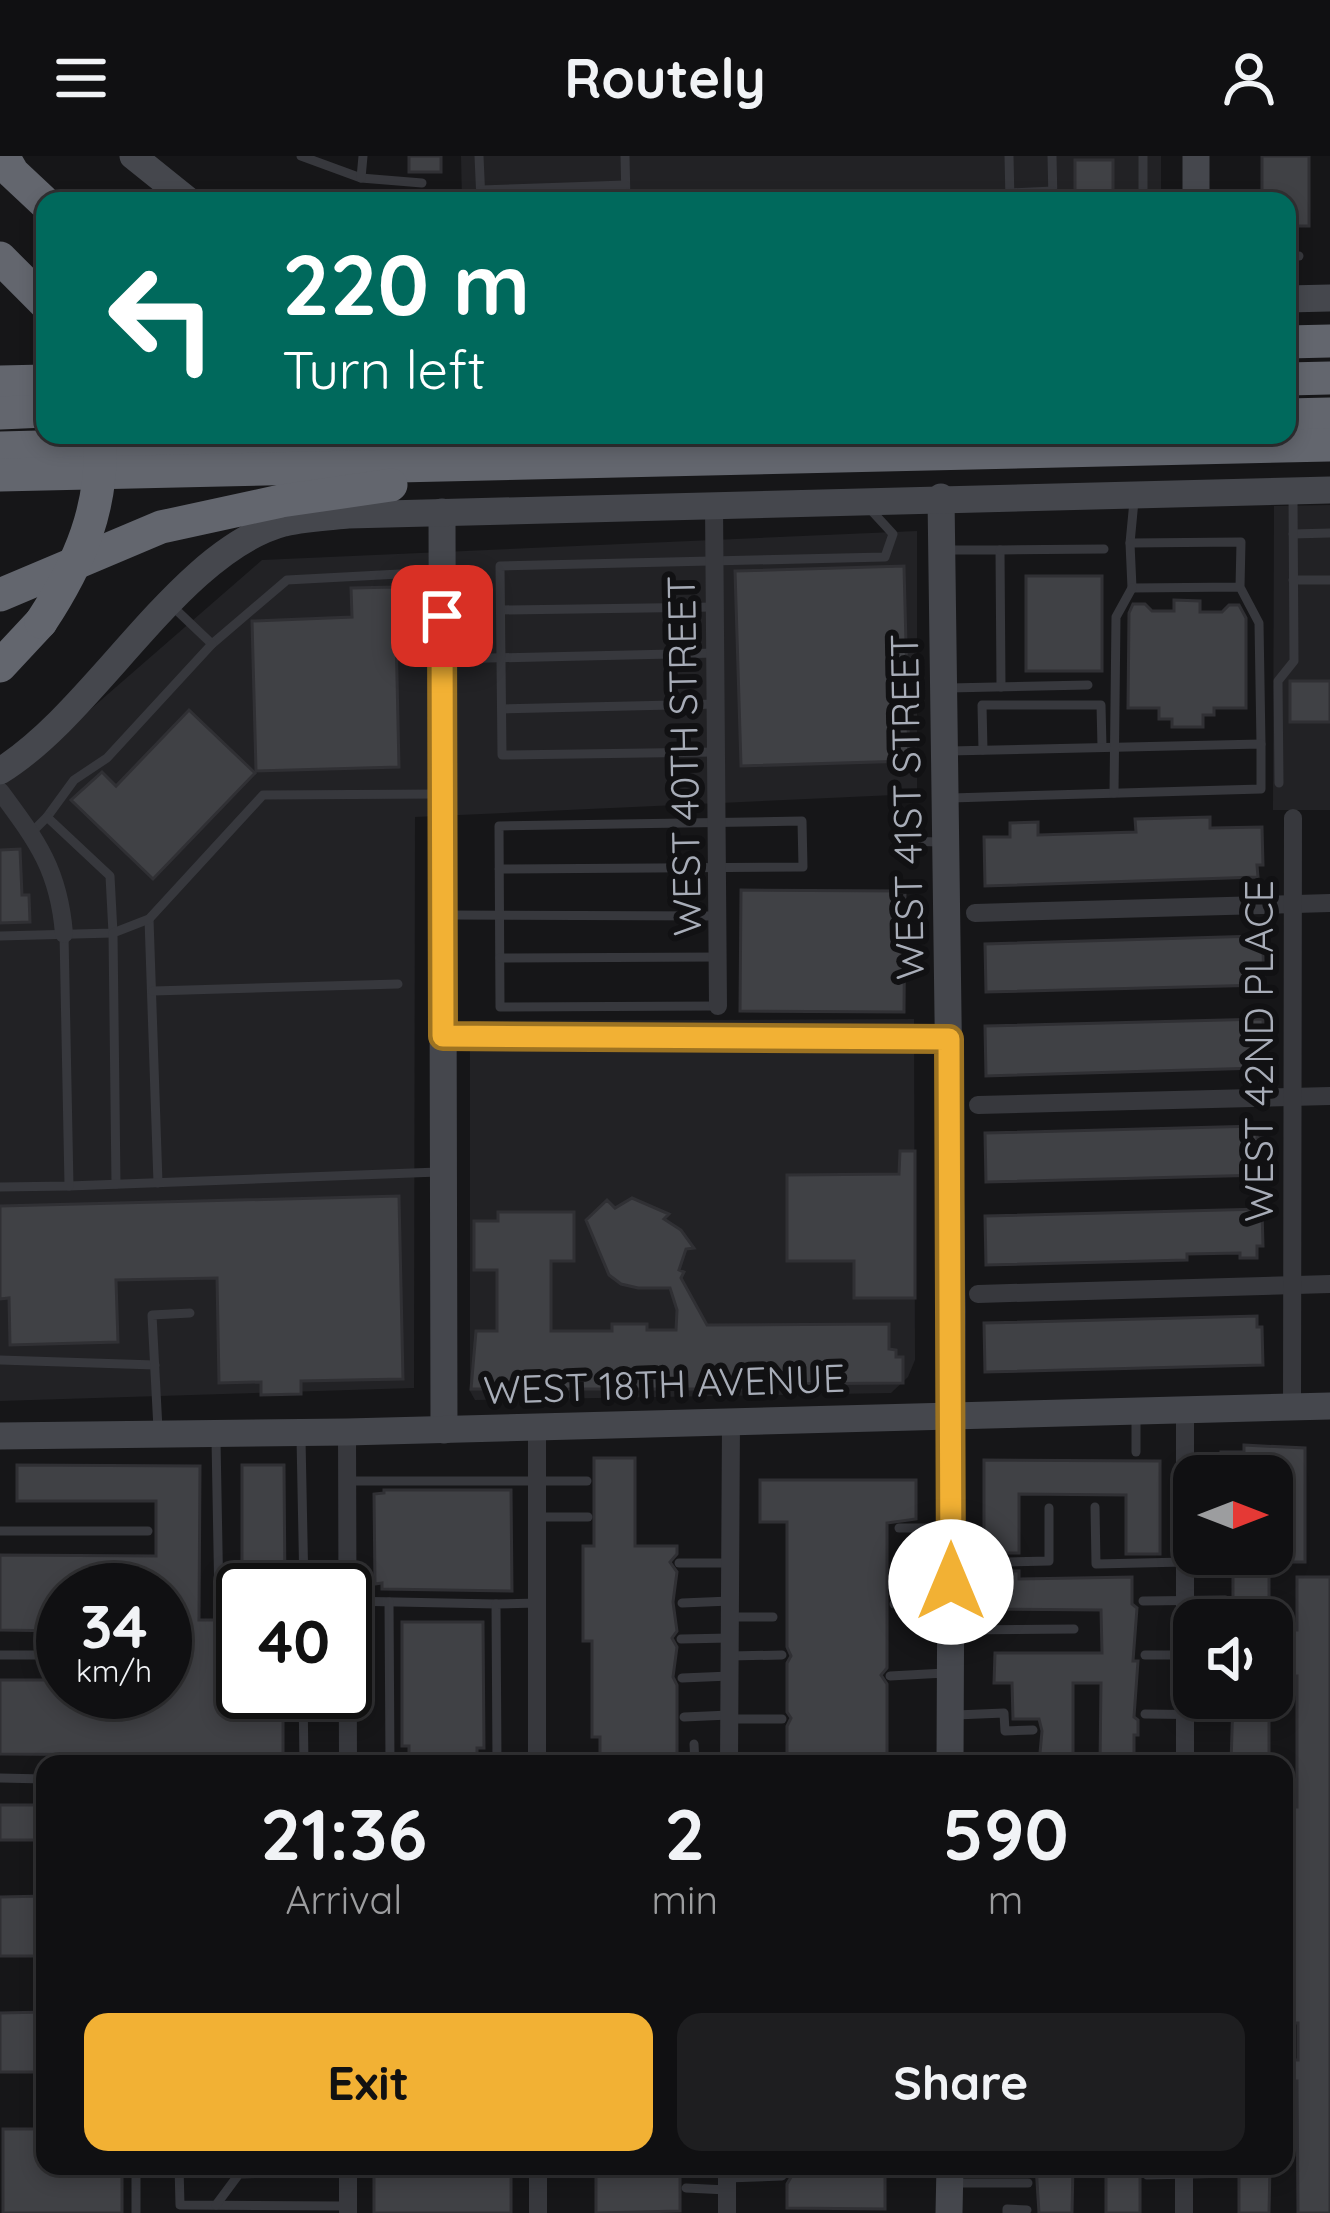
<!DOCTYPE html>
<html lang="en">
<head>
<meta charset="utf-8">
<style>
  :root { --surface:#101012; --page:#1e1e20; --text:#f1f3f6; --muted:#9c9d9f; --line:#303032; --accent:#f2b134 }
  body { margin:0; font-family:Quicksand,sans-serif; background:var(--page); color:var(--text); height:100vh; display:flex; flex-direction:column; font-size:45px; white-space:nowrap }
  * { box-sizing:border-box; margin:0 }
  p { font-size:39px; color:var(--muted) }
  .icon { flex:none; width:66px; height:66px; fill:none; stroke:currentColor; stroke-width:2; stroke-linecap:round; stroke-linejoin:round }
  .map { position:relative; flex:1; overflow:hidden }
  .panel { position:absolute; left:36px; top:1599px; width:1257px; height:420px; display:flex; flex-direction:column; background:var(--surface); border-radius:24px; box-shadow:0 6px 18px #0003,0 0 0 3px var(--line) }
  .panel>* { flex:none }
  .guide { position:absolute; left:36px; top:36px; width:1260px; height:252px; border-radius:24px; box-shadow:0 6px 18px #0003,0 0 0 3px var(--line); background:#00695c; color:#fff; overflow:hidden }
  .needle { width:78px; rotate:90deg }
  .fabs { position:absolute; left:1173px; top:1299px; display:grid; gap:24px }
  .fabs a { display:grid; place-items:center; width:120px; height:120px; border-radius:24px; background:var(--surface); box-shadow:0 6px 18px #0003,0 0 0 3px var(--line); font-size:60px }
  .speed { position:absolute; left:36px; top:1407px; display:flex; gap:24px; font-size:60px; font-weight:700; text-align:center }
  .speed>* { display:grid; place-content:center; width:156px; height:156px; border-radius:50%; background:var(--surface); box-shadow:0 6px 18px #0003,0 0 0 3px var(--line); line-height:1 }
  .speed small { font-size:30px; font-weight:400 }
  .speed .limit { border:6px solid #111; border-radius:18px; background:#fff; color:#111 }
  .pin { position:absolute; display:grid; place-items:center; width:102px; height:102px; color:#fff; margin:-51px; border-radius:24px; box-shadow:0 6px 18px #0006 }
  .me { position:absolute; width:132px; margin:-66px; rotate:0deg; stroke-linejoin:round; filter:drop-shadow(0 0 9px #0008) }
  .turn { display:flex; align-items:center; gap:42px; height:252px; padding:0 48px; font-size:54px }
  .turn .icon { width:156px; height:156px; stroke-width:2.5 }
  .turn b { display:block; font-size:84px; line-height:102px }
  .eta { display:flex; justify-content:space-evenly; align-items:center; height:204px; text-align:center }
  .eta b { font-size:72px; font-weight:700; line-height:84px }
  .button { display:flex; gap:24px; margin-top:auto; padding:24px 48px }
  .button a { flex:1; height:138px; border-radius:24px; background:var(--accent); color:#111; font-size:48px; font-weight:700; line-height:138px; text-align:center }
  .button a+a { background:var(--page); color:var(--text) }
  header { display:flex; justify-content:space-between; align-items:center; height:156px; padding:0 48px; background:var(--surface); font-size:54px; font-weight:700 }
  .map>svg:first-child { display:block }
  .built { fill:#222225 }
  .building { fill:#404145; stroke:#303034; stroke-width:3 }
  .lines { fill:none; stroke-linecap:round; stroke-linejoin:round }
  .lane { stroke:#37383d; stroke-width:9 }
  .street { stroke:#37383d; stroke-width:18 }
  .secondary { stroke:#45474d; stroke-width:27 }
  .highway { stroke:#63666e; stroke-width:33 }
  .highway-bridge { stroke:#63666e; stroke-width:33 }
  .route-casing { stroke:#9d7322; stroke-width:30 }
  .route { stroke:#f2b134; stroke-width:21 }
  .labels { text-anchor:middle; stroke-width:12; stroke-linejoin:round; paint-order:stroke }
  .street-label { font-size:39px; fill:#a8adb8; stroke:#111113 }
</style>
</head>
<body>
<header><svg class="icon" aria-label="menu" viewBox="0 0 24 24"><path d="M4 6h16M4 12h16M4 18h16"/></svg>Routely<svg class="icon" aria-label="person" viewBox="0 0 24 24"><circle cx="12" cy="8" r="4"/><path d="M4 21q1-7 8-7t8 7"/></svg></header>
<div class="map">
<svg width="1330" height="2057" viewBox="0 0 1330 2057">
  <rect width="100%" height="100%" fill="#161618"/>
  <!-- built -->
  <g class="built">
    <polygon points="461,0 1161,0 1161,45 462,45"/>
    <polygon points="1330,349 1330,654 1273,654 1274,350"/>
    <polygon points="917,375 917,638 415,661 414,1232 0,1245 0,632 262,404"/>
    <polygon points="914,863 915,1204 908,1221 891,1237 475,1244 470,1235 470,865"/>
  </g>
  <!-- building -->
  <g class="building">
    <rect x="409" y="0" width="32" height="16"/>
    <polygon points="1262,0 1309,0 1309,70 1287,70 1287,45 1262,45"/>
    <rect x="1075" y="4" width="38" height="41"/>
    <polygon points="904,410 909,605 741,610 735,415"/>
    <rect x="1026" y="420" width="76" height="95"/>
    <polygon points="395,431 399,611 256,615 252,465 352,461 351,432"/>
    <polygon points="1174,444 1200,445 1200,456 1222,456 1229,449 1239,449 1246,462 1246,552 1214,552 1214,559 1203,559 1203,571 1172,571 1172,563 1159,563 1159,552 1128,552 1129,457 1133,448 1145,448 1152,455 1174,455"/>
    <rect x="1290" y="525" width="40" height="41"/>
    <polygon points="189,554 255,617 153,723 71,644 102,616 116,630"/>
    <polygon points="1210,661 1210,672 1262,671 1263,709 1257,709 1258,721 985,730 984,681 1010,681 1010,667 1038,666 1038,679 1136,676 1135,663"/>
    <polygon points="20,693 22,739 29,739 30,766 0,767 0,694"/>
    <polygon points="741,734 905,735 904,856 740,855"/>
    <polygon points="1257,780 1257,792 1263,792 1264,829 986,836 985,788"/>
    <polygon points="1263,863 1264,900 1257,900 1258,912 986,920 985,870"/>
    <polygon points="1257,970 1257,982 1263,982 1264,1019 986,1026 985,977"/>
    <polygon points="900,995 915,995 915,1142 854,1142 854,1105 787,1105 787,1019 899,1018"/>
    <polygon points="399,1040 403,1223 301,1225 301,1238 261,1239 261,1226 219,1227 217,1122 116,1124 118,1186 10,1189 9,1142 0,1143 0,1050"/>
    <polygon points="632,1042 669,1058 664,1063 681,1074 694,1092 686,1093 679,1114 684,1116 681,1122 707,1169 889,1168 889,1193 896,1194 896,1201 903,1201 903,1227 745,1228 745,1233 471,1233 476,1175 497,1175 497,1114 474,1114 474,1065 498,1065 498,1056 574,1056 574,1105 551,1105 551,1175 612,1175 612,1168 647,1168 647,1174 676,1174 677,1154 670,1132 638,1132 621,1128 609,1119 586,1064 607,1044 615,1052"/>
    <polygon points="1262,1053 1263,1090 1257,1090 1257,1102 1240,1102 1240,1097 1187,1098 1187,1104 986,1109 985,1060"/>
    <polygon points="1257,1160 1257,1171 1262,1171 1263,1209 985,1216 984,1167"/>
    <polygon points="1244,1289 1305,1292 1305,1406 1272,1406 1272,1320 1221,1320 1221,1296 1244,1296"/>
    <polygon points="594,1302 635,1302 635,1390 677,1390 677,1398 670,1406 677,1416 673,1446 677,1475 672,1482 677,1491 673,1521 677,1529 677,1608 600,1608 600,1581 592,1581 592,1485 583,1485 583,1390 594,1390"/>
    <polygon points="984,1304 1160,1305 1160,1398 1126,1398 1126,1339 1019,1338 1019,1397 984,1397"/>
    <polygon points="17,1309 200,1310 199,1464 243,1464 243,1536 270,1536 270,1555 283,1555 283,1600 262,1600 262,1608 162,1608 162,1599 0,1598 0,1524 63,1524 63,1536 165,1536 165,1434 63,1434 63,1475 0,1474 0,1399 156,1400 156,1345 17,1345"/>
    <polygon points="242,1309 284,1309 285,1434 242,1434"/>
    <polygon points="760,1324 916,1324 916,1363 887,1367 887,1512 881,1519 887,1528 887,1608 787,1608 787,1570 791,1562 787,1556 787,1507 791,1500 787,1491 787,1366 760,1366"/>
    <polygon points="384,1334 511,1334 512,1435 382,1433 382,1427 375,1428 374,1338 384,1337"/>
    <rect x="1233" y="1398" width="36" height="66"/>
    <polygon points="995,1415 1019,1415 1019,1423 1132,1421 1132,1448 1137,1452 1133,1505 1138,1505 1134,1561 1138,1564 1138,1579 1134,1579 1134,1608 1100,1608 1101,1527 1073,1527 1073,1608 1039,1608 1042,1575 1039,1563 1013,1563 1012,1527 994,1527 995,1497 1102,1497 1101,1454 995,1453"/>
    <polygon points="1297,1421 1330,1421 1330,2057 1298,2057 1297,1925 1284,1925 1284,1904 1298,1904 1298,1867 1284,1867 1284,1651 1297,1651 1297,1520 1272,1520 1272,1474 1297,1474"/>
    <polygon points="402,1466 483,1466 484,1592 477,1592 477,1608 409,1608 409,1590 402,1590"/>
    <polygon points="1233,1542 1269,1542 1269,1608 1231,1608"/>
    <rect x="0" y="1649" width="45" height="35"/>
    <polygon points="45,1740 45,1800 0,1800 0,1741"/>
    <polygon points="45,1856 45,1916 0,1916 0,1857"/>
    <polygon points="3,1973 45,1973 45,2010 122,2010 122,2057 3,2057"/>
    <rect x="374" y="2010" width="137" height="47"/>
    <polygon points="596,2010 680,2010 680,2055 596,2057"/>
    <polygon points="787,2010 885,2010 885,2053 787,2052 787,2028 791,2021"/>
    <polygon points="1036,2010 1073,2010 1072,2057 1039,2057"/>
    <rect x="1106" y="2010" width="34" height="47"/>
    <polygon points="1239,2010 1270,2010 1269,2057 1239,2057"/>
  </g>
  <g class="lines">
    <!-- lane -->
    <g class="lane">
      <polyline points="301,0 361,22 422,27"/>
      <polyline points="479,0 481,45"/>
      <polyline points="625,0 626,45"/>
      <polyline points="1009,0 1010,45"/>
      <polyline points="1052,0 1053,45"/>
      <polyline points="1143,0 1143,45"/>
      <polyline points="361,22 363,0"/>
      <polyline points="481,34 625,29"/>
      <polyline points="1010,37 1053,35"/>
      <polyline points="1287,100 1299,100"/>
      <polyline points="1293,378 1330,377"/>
      <polyline points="1130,387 1134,345"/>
      <polyline points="944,394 1000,394 1001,531"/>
      <polyline points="1000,394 1104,393"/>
      <polyline points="1293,424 1330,424"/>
      <polyline points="1240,431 1132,432 1130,387 1241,386 1240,431 1259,467 1261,588"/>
      <polyline points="170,448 212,488 287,424 437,416"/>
      <polyline points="501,454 716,451"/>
      <polyline points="448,503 716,497"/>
      <polyline points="949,532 1088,529"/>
      <polyline points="502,553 717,548"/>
      <polyline points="983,594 982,549 1101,549 1102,591"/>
      <polyline points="949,595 1261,588 1261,633 951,642"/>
      <polyline points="716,596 502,599 500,410 885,401 893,378 869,352"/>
      <polyline points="1279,627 1278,525 1294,505 1293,340"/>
      <polyline points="1114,637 1116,461 1132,432"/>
      <polyline points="47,661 74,624 107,602 212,488"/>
      <polyline points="897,685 941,686"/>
      <polyline points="499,713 803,711 802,665 499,670 500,851 716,850"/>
      <polyline points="448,759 719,760"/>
      <polyline points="149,763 158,1027"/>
      <polyline points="0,780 113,777 110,720 47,661 32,676"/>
      <polyline points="500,802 720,801"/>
      <polyline points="153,835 398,828"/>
      <polyline points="444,880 943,883"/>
      <polyline points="116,1028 113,777 149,763 263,639 441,638"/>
      <polyline points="69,1030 438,1016"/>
      <polyline points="0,1031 69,1030 64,778"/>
      <polyline points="0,1204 155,1209"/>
      <polyline points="1136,1261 1136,1296"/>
      <polyline points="158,1273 152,1159 190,1157"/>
      <polyline points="301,1282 304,1434"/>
      <polyline points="216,1283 219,1448"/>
      <polyline points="347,1325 587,1325"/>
      <polyline points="1095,1351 1096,1408 1185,1406"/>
      <polyline points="537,1361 588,1361"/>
      <polyline points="899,1372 946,1372"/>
      <polyline points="0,1375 148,1375"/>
      <polyline points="679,1407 730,1407"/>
      <polyline points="956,1407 1049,1405 1049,1352"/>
      <polyline points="894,1427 945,1426"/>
      <polyline points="347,1445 496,1448"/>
      <polyline points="1143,1445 1225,1444"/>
      <polyline points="389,1446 390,1608"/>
      <polyline points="682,1447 730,1445"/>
      <polyline points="894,1448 945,1448"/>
      <polyline points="730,1461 773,1461"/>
      <polyline points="956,1474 1074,1473"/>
      <polyline points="681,1483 730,1482"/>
      <polyline points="0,1499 63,1499"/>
      <polyline points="1145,1499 1194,1499"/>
      <polyline points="730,1500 782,1499"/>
      <polyline points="890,1520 945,1517"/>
      <polyline points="682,1522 730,1520"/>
      <polyline points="303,1536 304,1608"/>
      <polyline points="1145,1558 1225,1559"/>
      <polyline points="956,1559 1004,1557 1005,1575 1033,1574"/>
      <polyline points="684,1561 729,1559"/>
      <polyline points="729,1563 782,1563"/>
      <polyline points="694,1588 695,1608"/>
      <polyline points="497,1608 496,1448 537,1447"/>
      <polyline points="0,1622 45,1623"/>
      <polyline points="136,2010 136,2057"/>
      <polyline points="179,2010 180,2049 348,2050"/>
      <polyline points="1147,2019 1232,2017"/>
      <polyline points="727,2022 782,2020"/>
      <polyline points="955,2027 1028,2027"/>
      <polyline points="686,2032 727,2034"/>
      <polyline points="216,2049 239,2018 348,2015"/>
      <polyline points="1007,2057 1007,2053 1027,2054"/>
    </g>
    <!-- street -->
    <g class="street">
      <polyline points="714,349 718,850"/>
      <path d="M0,635c37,50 59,79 64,143"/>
      <polyline points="975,757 1330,747"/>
      <polyline points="978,949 1330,940"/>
      <polyline points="978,1138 1330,1128"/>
      <polyline points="1292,1251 1293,662"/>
      <polyline points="537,1271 537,1608"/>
      <polyline points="347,1276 348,1608"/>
      <polyline points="729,1608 731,1266"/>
      <polyline points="1185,1608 1185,1255"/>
      <polyline points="348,2010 348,2057"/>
      <polyline points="538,2010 538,2057"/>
      <polyline points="1184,2010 1184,2057"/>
      <polyline points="727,2057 727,2010"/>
    </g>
    <!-- secondary -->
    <g class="secondary">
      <polyline points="133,0 189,45"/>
      <polyline points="1196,45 1196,0"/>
      <polyline points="1287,143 1330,142"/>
      <polyline points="941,341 952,1154 950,1608"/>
      <polyline points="442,356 444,1274"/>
      <path d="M0,615c96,-59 179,-220 284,-248 21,-5 43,-6 64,-8l982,-25"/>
      <polyline points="0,1280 347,1276 1330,1250"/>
      <polyline points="949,2057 950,2010"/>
    </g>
    <!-- highway -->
    <g class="highway">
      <polyline points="3,0 13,17 45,47"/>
      <polyline points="0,102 45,147"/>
      <polyline points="1287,186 1330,185"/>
      <polyline points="1287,223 1330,222"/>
      <polyline points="0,226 45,225"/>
      <polyline points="0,257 45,255"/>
      <polyline points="1287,259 1330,258"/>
      <polyline points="0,292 499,279"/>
      <polyline points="0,319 1330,289"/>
      <polyline points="0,439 161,371 281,345 391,329"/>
      <polyline points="0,510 41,466"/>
    </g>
    <!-- highway-bridge -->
    <path class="highway-bridge" d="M41,466c39,-59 63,-115 59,-187"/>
  </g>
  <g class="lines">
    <!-- route casing -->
    <g class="route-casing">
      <polyline id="route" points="442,460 443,880 949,883 951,1426"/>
    </g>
    <!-- route -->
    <use href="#route" class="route"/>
  </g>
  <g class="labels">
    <!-- street labels -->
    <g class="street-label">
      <text transform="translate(684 600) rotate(-91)" y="14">WEST 40TH STREET</text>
      <text transform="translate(907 651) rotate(-91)" y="14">WEST 41ST STREET</text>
      <text transform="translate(1259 895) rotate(-90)" y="14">WEST 42ND PLACE</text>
      <text transform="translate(664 1228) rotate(-2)" y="14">WEST 18TH AVENUE</text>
    </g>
  </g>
</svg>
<div class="fabs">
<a><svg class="needle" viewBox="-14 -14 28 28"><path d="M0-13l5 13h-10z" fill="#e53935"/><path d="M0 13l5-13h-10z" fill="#9c9d9f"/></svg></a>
<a><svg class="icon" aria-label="sound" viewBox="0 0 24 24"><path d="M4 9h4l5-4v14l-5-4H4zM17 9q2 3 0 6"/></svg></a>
</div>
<div class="speed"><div>34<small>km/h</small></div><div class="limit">40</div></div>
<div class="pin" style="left:442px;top:460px;background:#d93025"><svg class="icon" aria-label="arrive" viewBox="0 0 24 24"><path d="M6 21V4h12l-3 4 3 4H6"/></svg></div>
<svg class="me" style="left:951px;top:1426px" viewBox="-20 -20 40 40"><circle r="19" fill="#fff"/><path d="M0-13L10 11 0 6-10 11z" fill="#f2b134"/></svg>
<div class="guide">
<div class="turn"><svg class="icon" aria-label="left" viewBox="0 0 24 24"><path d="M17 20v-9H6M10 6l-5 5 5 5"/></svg><div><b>220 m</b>Turn left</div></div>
</div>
<section class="panel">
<div class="eta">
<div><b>21:36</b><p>Arrival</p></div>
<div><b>2</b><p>min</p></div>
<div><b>590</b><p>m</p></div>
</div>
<div class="button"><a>Exit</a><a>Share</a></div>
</section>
</div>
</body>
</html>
